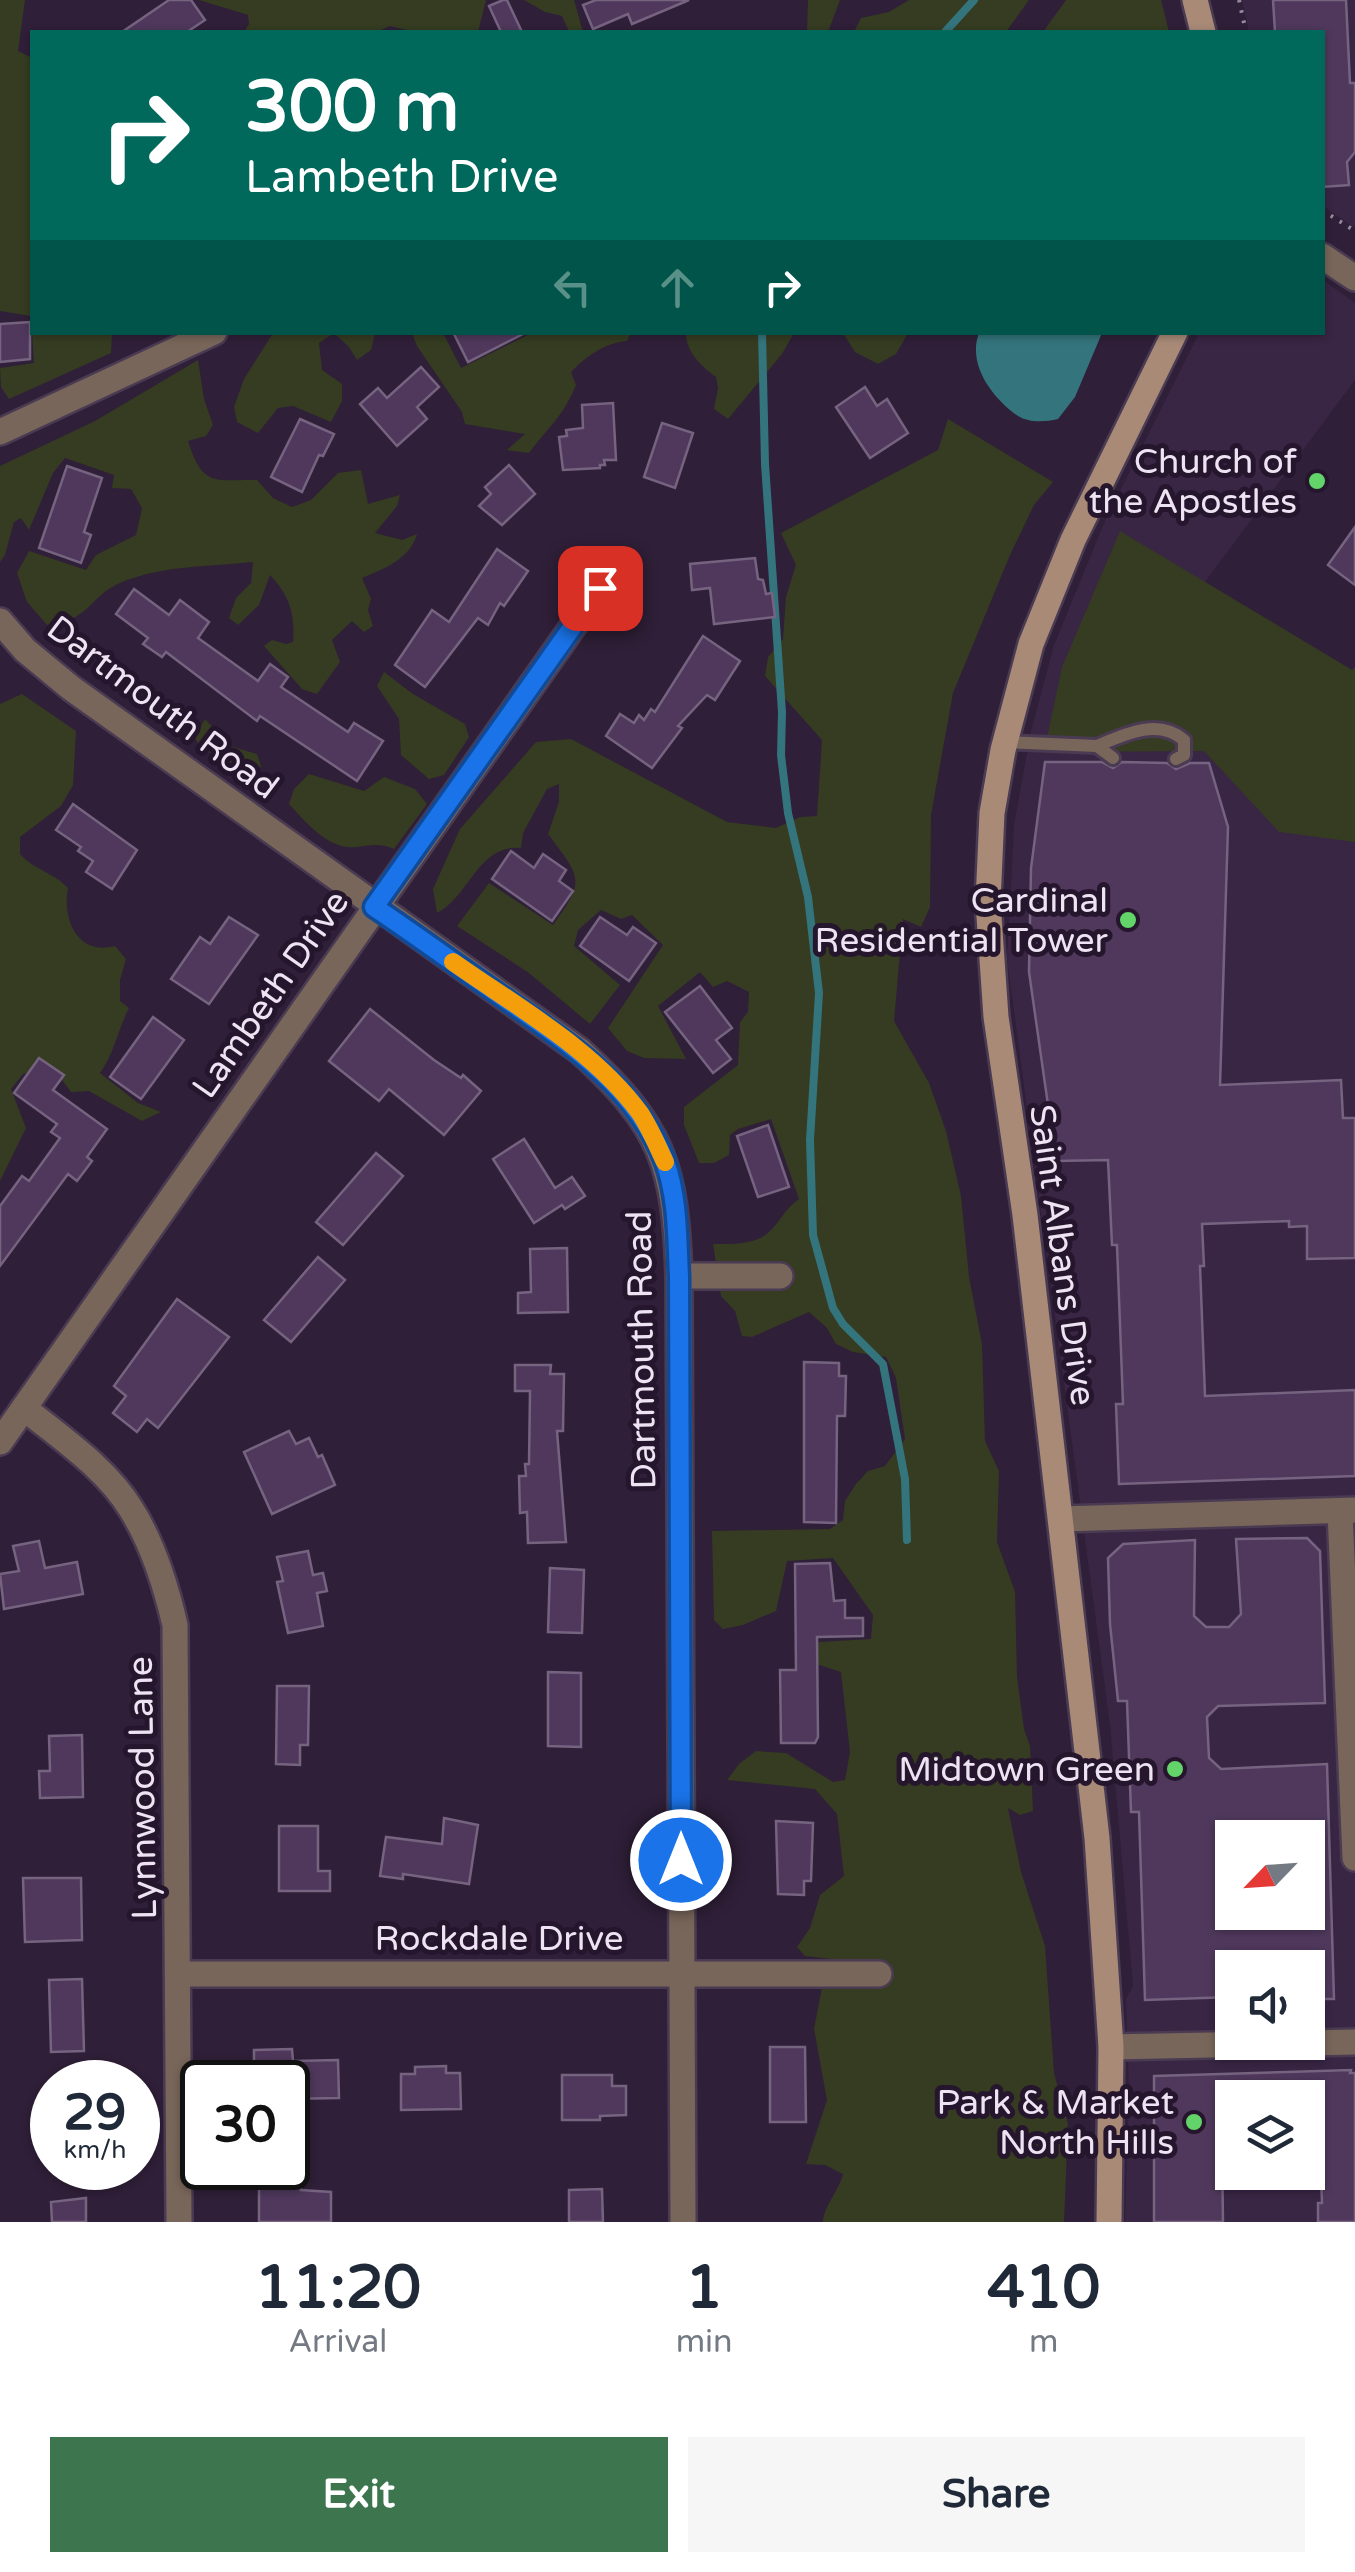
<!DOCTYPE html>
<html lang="en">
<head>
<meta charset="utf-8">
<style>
  :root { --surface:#fff; --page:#f6f6f7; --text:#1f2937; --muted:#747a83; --accent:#3d764e }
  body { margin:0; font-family:"Varela Round",sans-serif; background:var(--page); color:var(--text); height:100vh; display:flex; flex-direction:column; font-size:38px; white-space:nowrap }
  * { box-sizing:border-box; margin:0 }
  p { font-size:32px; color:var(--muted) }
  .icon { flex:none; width:55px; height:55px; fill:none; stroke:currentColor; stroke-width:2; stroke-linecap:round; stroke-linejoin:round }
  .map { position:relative; height:2222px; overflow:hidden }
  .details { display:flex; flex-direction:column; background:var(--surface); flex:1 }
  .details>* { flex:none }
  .banner { position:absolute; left:30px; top:30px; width:1295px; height:305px; border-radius:0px; box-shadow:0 2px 8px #0004; background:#00695c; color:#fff; overflow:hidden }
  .needle { width:65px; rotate:245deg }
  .controls { position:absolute; left:1215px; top:1820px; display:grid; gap:20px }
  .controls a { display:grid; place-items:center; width:110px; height:110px; border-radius:0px; background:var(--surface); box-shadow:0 2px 8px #0004; font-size:50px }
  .speed { position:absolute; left:30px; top:2060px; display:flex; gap:20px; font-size:50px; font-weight:700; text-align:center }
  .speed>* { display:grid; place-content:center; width:130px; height:130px; border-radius:50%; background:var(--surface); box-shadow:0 2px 8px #0004; line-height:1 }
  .speed small { font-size:25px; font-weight:400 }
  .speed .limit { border:5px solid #111; border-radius:15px; background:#fff; color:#111 }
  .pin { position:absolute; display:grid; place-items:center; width:85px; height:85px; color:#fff; margin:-42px; border-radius:20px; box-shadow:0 5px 15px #0006 }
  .me { position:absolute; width:110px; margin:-55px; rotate:0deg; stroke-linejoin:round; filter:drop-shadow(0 0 8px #0008) }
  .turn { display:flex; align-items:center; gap:35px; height:210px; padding:0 50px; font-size:45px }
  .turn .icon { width:130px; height:130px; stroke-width:2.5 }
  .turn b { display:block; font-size:70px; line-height:85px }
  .lanes { display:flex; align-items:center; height:95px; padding:0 50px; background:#0003; justify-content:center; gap:50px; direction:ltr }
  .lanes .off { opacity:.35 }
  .eta { display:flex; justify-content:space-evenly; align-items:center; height:170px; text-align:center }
  .eta b { font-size:60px; font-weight:800; line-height:70px }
  .cta { display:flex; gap:20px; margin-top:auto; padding:20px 50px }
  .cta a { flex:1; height:115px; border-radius:0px; background:var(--accent); color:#fff; font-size:40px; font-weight:800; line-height:115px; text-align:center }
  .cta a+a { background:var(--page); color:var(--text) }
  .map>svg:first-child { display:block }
  .built { fill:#392544; fill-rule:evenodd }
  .green { fill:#353c21 }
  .water { fill:#34747c }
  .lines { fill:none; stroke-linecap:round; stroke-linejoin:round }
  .stream { stroke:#34747c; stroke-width:8 }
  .building { fill:#4f385c; stroke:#756380; stroke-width:2.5; fill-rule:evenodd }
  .lane-casing { stroke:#4a3a52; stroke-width:18 }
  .street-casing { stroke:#4a3a52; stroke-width:30 }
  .secondary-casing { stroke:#4a3a52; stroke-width:30 }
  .path { stroke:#978b9f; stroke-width:4; stroke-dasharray:2.5 8; stroke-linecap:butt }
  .lane { stroke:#79665a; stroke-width:12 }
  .street { stroke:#79665a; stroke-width:25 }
  .secondary { stroke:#a88a77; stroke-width:25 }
  .route-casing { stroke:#114b97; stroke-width:25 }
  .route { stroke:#1a73e8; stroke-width:18 }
  .slow { stroke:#f59e0b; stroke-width:18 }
  .poi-dot { fill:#62d469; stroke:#25152d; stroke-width:4 }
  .labels { text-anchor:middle; stroke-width:10; stroke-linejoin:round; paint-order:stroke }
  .poi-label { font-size:35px; fill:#ede3f3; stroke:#25152d; text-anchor:end }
  .street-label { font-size:35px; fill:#ede3f3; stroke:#25152d }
</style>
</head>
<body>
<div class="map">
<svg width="1355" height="2222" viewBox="0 0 1355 2222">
  <rect width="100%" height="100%" fill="#2f1f38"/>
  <!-- built -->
  <g class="built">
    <polygon points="1242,0 1355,0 1355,228 1323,206 1322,32 1249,32"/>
    <path d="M1323,280l32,23v77l-150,202 150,99v1541h-230l4,-131 -3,-93 7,-12 -23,-261 -103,-766 7,-134 17,-94 23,-86 51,-124 94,-188 123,-1zM1232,1838h76v74h-76zM1232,1968h76v74h-76zM1232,2098h76v74h-76z"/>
  </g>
  <!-- green -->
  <g class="green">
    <polygon points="0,0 25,0 18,51 32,58 32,332 112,333 111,353 9,399 1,387 0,368 34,363 31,316 0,311"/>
    <polygon points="199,0 486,0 478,32 415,32 390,26 376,32 244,32 249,24 248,15"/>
    <polygon points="524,0 574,0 583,32 569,32 562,16 545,12"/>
    <polygon points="808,0 840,0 828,32 807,32"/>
    <polygon points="909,0 1029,0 1006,32 854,32 861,18 889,12"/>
    <polygon points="1066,0 1161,0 1169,32 1043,32"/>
    <polygon points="273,333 375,333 371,350 357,360 349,347 334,333 319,343 322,370 342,384 342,401 331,422 293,406 278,408 258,433 237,422 234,407 244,379"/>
    <path d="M412,333h31l18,35 71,-35h99l-4,8c-23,2 -40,15 -56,31l5,13c-13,32 -27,41 -47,68l-22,-3 18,-16 -60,-10 -3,-12 -45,-66z"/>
    <path d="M686,333v-1l108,1 -12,21 -54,65 -14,-10 4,-21 -2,-11c-15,-11 -30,-25 -30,-44z"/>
    <polygon points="843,333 843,332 908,333 896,354 878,364 855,352"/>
    <path d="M198,360l6,39 9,26 -7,11 -18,5c15,48 28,38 69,39l16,18 19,9 19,-7 27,-27 23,-3 7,34 32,-9 -3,11 -22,27 27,7 15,-6c-7,25 -33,35 -55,44l9,21 -3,11 5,16 -9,6 -12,-11 -20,19 8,22 -23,32 -15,-5 -38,-43 8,-6 14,4 7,-2c2,-28 -3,-46 -23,-67l-11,30 -21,20 -9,-7 7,-20 15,-15 2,-21c-45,5 -91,3 -133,21 -32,14 -27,36 -73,42l-20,-23 -10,-29 12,-22 57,19 10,-15 40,-20 6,-27 -11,-19 -19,-1 2,-13 -49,-17 -12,15 -24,57 -8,-12 -7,4 -9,33 -5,7v-96l95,-45z"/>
    <path d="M948,419l105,63 -19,23 -24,50 -57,138 -22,122 -1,92 -9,20 -18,-8 -9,102 35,62 17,48 15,65 8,81 13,67 3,97 14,30 -2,71 18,50 2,85 7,52 6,17 3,65 -13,4 -12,-7 13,64 24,74 9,127 14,51 -4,98h-241c1,-17 16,-31 20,-48l-18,-9 -19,-1 21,-64 -13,-71 9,-47 60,-17 -78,-9 -8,-9 13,-19 10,-33 24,-19 -7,-62 -22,-25 -88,-9 12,-16 17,-13 30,2 47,29 12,-2 5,-28 -9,-80 -31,-10 -8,-19 69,-4 2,-24 -40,-57 -46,3 -11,50 -33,14 -20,4 -9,-9 -2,-89 118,-2 13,-9 2,-19 11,-17 12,-13 17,-5 20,-27 -9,-61 -10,-21 -33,-5 -17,-8 -9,-16 -18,-16 -57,25 -10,-1 -7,-25 -14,-15 -8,-52c18,0 44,1 57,-13 12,-12 14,-21 29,-32l-28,-80 -33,10 -8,6 -1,20 -15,8h-15l-15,-38v-18l54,-42 2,-43 8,-10 1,-20 -22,-11 -14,6 -13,-15 -42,34 28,53 -42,-1 -17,-7 -19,-23 55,-83 -31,-30 -11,4 -20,-9 -23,20 -4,16 46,39 -30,39 -61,-51 -72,-47 32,-43 64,42c33,-45 28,-47 -5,-91l11,-32v-18l-12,5 -24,44 -2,15c-43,-4 -51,48 -84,65l-4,-24 27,-60 76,-87 35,-3 156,83 49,6 24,-11 17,-1 5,-76 -57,-64 3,-19 15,-18 3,-42 10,-32 -15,-32 157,-83z"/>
    <polygon points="1120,531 1352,670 1355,667 1355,842 1279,832 1204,751 1044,752 1062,667"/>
    <polygon points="384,672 413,694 465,724 469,737 444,775 429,779 401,755 399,719 377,686"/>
    <path d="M22,694l54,37 -3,54 -12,21 -41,31v17c14,16 33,18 48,34 -6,32 10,68 47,58l11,13 -6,21v21l9,7c-11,21 -15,46 -29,65l38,30 23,9 -19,9 -53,-30 -18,1 -20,-27 -28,9 -12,15 15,39 -26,53v-477z"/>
    <polygon points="205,719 230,746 257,754 261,766 251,782 198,744 195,736"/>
    <path d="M309,774l55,17 20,-14 31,12 12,15 -33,45c-16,-7 -24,-3 -39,-2 -27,3 -50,-26 -66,-43l5,-15z"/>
  </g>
  <!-- water -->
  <path class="water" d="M979,333v-1l123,1 -27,64 -17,22c-13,3 -29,4 -40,-3 -26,-18 -51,-52 -39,-83z"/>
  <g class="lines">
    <!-- stream -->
    <g class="stream">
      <polyline points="945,32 974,0"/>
      <polyline points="762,332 765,464 782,712 781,755 788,813 808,897 819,993 810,1140 813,1235 833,1308 843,1324 883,1364 905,1479 907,1540"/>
    </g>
  </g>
  <!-- building -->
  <g class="building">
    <polygon points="169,0 191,0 205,20 187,32 122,32"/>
    <polygon points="503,0 507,0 522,32 501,32 489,6"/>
    <polygon points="596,0 689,0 632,24 628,14 593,29 583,5"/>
    <polygon points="1273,0 1346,0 1350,83 1355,83 1355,152 1347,162 1349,185 1322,187 1322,32 1275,32"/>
    <polygon points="30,322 30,359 0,362 0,324"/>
    <polygon points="453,332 527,332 468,362"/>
    <polygon points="421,367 439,387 417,407 427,419 397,446 360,404 378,388 387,398"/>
    <polygon points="865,387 877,406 887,399 908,433 870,458 836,407"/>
    <polygon points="613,403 616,460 604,460 605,465 600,465 600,468 563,470 559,437 567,436 566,430 583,428 582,405"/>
    <polygon points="300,419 334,434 323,456 319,455 302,492 271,477"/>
    <polygon points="662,423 693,433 675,488 644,477"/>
    <polygon points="509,465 535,494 502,525 479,506 491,494 485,487"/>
    <polygon points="67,466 102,478 84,532 91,535 81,563 39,548"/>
    <polygon points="1355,527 1355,585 1328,565"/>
    <polygon points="497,549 528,571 504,606 500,603 488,625 478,618 425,687 395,665 432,610 449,622"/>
    <polygon points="755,558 758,579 763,580 766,594 772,593 775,617 714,624 710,588 692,590 690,564"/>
    <polygon points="134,589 169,615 180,600 209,622 198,638 258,681 270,664 288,677 281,687 348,732 354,723 383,741 357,781 260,716 257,721 166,652 162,657 143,644 148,638 116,614"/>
    <polygon points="703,636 740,661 715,700 707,695 678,726 682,728 652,768 606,736 620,714 634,723 639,715 644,720 651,709 655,712"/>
    <polygon points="1045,762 1102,762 1113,768 1122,762 1167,763 1176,769 1190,763 1209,763 1228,827 1220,1085 1341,1080 1343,1118 1355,1118 1355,1258 1307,1259 1307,1226 1289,1227 1289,1221 1202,1224 1204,1266 1200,1266 1205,1396 1355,1390 1355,1476 1119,1484 1116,1404 1123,1404 1117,1245 1112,1245 1108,1160 1056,1161 1029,972 1031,868"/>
    <polygon points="73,804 137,850 112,889 86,872 93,861 78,851 81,847 56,830"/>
    <polygon points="511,851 534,868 543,854 566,870 559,881 573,891 552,921 492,879"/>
    <polygon points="229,917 258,935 209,1004 171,979 200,937 210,944"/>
    <polygon points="600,917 627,935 633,927 656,943 629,981 580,946"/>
    <polygon points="700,986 732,1028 716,1040 731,1059 713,1073 665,1012"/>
    <polygon points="370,1009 434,1060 461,1078 463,1075 481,1091 444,1135 389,1089 379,1101 329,1061"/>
    <polygon points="153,1017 184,1040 141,1099 110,1077"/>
    <polygon points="39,1058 64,1075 53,1090 107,1129 87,1157 92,1161 77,1181 68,1174 0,1266 0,1206 22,1176 29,1181 60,1138 51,1132 57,1124 14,1093"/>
    <polygon points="768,1125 789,1187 758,1197 737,1136"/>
    <polygon points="524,1139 555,1188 572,1177 585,1196 565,1209 562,1205 534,1223 493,1159"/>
    <polygon points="376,1153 403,1176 343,1245 316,1222"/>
    <polygon points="567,1248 568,1312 518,1313 518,1293 531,1292 530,1249"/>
    <polygon points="318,1257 345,1280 291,1342 264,1320"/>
    <polygon points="177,1299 229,1337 158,1428 147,1419 137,1432 113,1413 126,1396 114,1386"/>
    <polygon points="804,1362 839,1363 839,1376 846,1376 845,1416 837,1416 836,1523 804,1522"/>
    <polygon points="515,1365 551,1365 550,1374 564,1374 563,1431 557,1431 566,1542 528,1543 527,1512 520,1513 519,1476 526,1476 525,1464 529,1464 530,1391 515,1391"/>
    <polygon points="289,1431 296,1444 309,1438 318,1457 322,1455 335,1485 272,1514 244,1452"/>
    <path d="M1307,1538l13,13 5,152 -107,3 -11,11 2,41 12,11 106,-5 7,235h-26v-31h-76v29l-87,3 -6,-188h-8l-4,-111h-9l-8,-77 -2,-66 15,-14 72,-4 -1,76 12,11h23l12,-13 -5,-75zM1232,1838h76v74h-76z"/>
    <polygon points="39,1541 45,1568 77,1562 83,1594 4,1609 0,1574 19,1571 13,1546"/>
    <polygon points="308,1551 313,1575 323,1573 327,1591 317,1593 323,1626 288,1633 277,1582 283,1581 277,1557"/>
    <polygon points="830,1563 834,1601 845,1600 845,1618 863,1618 863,1636 817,1637 818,1737 815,1743 781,1743 780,1670 796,1670 795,1564"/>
    <polygon points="550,1568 584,1570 582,1633 548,1632"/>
    <polygon points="548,1672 581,1673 581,1747 548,1746"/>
    <polygon points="277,1686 309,1686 308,1745 300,1745 300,1765 276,1764"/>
    <polygon points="82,1735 83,1797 40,1798 39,1771 50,1771 49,1736"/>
    <polygon points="444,1818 478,1825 469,1884 403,1874 403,1879 380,1876 386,1837 442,1844"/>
    <polygon points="776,1821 813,1823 811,1881 804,1881 804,1895 778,1894"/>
    <polygon points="279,1826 318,1826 318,1871 330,1871 330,1891 279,1891"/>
    <polygon points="23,1878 81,1878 82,1940 25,1942"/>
    <polygon points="82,1979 84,2051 51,2052 49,1980"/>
    <polygon points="770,2047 805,2047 806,2122 770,2122"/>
    <polygon points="292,2049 293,2061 338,2060 339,2098 288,2099 288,2082 259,2082 259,2078 254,2079 254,2050"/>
    <polygon points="446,2066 446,2073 460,2073 461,2109 401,2110 401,2074 415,2074 415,2067"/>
    <polygon points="1351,2070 1350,2073 1355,2073 1355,2222 1318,2222 1318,2203 1322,2203 1320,2147 1308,2148 1308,2098 1232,2098 1232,2150 1222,2151 1223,2222 1154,2222 1154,2076"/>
    <polygon points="562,2075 612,2075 612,2086 626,2086 626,2115 600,2116 600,2120 562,2120"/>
    <polygon points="259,2180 301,2180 301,2190 331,2192 331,2222 259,2222"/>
    <polygon points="602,2189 603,2222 569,2222 569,2190"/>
    <polygon points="86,2198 86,2222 52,2222 51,2202"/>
  </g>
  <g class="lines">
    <!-- lane casing -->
    <g class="lane-casing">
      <g id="lane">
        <polyline points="1005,742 1097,746 1113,758"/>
        <path d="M1097,746c28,-12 61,-28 87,-6v15l-8,4"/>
      </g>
    </g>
    <!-- street casing -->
    <g class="street-casing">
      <g id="street">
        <polyline points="1322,256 1355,278"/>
        <polyline points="0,432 214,332"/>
        <path d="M0,621l25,29 46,38 509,363c83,76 95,114 99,225l4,946"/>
        <polyline points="679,1276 780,1276"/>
        <path d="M24,1408c37,30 82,60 107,101 22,35 35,77 44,116l4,597"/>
        <polyline points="0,1442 600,588"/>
        <polyline points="1340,1511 1355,1858"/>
        <polyline points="1062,1519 1355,1510"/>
        <polyline points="179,1974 879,1974"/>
        <polyline points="1111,2047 1355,2042"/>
      </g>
    </g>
    <!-- secondary casing -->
    <g class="secondary-casing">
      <g id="secondary">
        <polyline points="1195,0 1203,32"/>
        <polyline points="1109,2222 1111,2047 1097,1838 1025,1215 996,1017 988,902 992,813 1003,750 1031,644 1073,540 1175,332"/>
      </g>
    </g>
    <!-- path -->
    <g class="path">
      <polyline points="1239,0 1246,32"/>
      <polyline points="1322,210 1355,231"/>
    </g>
    <!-- lane -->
    <use href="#lane" class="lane"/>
    <!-- street -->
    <use href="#street" class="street"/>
    <!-- secondary -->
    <use href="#secondary" class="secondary"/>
  </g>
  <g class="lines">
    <!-- route casing -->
    <g class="route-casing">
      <path id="route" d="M600,588l-226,319c42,28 84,59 126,88 65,46 135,89 165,167 13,36 12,76 14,114l2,584"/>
    </g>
    <!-- route -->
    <use href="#route" class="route"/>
    <!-- slow -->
    <path class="slow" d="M453,962c64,45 140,87 187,151 10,15 17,32 25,49"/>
  </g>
  <!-- markers -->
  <g class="poi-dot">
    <circle cx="1317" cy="481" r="10"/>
    <circle cx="1128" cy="920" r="10"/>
    <circle cx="1175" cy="1769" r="10"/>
    <circle cx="1194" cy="2122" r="10"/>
  </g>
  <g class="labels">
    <!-- poi labels -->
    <g class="poi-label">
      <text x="1297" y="473">Church of<tspan x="1297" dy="40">the Apostles</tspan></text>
      <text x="1108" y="912">Cardinal<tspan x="1108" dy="40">Residential Tower</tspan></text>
      <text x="1155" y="1781">Midtown Green</text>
      <text x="1174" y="2114">Park &amp; Market<tspan x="1174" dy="40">North Hills</tspan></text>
    </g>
    <!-- street labels -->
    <g class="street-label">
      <text transform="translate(163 707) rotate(37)" y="12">Dartmouth Road</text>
      <text transform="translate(270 994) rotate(-55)" y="12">Lambeth Drive</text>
      <text transform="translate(1063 1255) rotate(82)" y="12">Saint Albans Drive</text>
      <text transform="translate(641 1350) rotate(-91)" y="12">Dartmouth Road</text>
      <text transform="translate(142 1788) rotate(-91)" y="12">Lynnwood Lane</text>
      <text x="499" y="1950">Rockdale Drive</text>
    </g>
  </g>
</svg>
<div class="controls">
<a><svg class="needle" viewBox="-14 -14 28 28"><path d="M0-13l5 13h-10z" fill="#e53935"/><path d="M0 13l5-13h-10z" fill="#747a83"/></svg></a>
<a><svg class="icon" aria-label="sound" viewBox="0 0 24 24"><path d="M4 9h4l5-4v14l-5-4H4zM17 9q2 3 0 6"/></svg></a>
<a><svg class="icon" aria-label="layers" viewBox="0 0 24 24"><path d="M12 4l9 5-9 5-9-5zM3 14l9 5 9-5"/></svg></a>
</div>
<div class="speed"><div>29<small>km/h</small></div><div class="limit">30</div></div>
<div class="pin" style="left:600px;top:588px;background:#d93025"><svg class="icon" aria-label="arrive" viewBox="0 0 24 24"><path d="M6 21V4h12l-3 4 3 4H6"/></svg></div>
<svg class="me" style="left:681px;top:1860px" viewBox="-20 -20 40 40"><circle r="17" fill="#1a73e8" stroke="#fff" stroke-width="3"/><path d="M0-11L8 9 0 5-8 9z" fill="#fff"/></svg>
<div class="banner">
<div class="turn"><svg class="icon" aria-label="right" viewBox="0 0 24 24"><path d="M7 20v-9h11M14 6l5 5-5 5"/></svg><div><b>300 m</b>Lambeth Drive</div></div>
<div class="lanes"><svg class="icon off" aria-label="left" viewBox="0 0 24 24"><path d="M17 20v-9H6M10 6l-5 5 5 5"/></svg><svg class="icon off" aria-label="ahead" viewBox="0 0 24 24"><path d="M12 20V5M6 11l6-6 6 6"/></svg><svg class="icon" aria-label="right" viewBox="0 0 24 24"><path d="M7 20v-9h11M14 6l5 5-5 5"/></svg></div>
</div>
</div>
<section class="details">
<div class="eta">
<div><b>11:20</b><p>Arrival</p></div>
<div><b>1</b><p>min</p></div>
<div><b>410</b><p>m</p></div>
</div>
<div class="cta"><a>Exit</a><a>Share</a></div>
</section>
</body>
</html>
